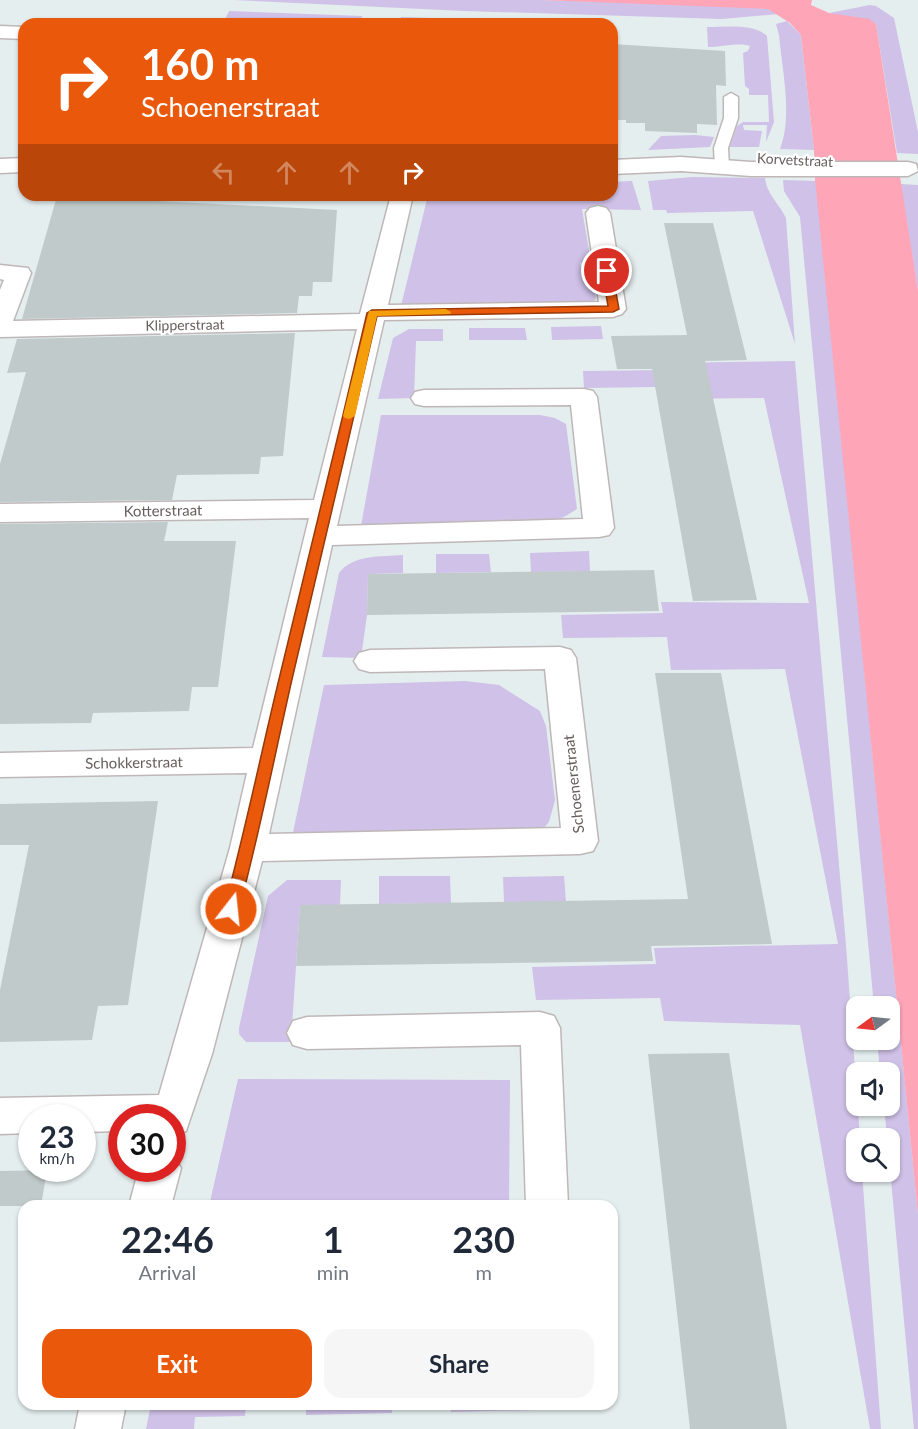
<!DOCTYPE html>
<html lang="en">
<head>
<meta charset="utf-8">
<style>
  :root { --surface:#fff; --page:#f6f6f7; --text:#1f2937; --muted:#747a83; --accent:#ea580c }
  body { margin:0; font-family:Lato,sans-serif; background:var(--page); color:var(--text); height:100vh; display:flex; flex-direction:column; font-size:22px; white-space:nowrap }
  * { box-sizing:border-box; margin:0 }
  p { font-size:20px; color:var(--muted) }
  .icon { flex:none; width:33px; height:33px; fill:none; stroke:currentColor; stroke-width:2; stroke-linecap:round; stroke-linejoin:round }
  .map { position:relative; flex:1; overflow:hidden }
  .drawer { position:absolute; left:18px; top:1200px; width:600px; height:210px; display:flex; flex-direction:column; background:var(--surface); border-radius:18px; box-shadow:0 2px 4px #0004 }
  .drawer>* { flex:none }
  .hud { position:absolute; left:18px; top:18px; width:600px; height:183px; border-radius:18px; box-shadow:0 2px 4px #0004; background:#ea580c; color:#fff; overflow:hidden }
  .needle { width:39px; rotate:255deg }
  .controls { position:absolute; left:846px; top:996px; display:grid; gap:12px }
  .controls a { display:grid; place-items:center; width:54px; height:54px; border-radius:12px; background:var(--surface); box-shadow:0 2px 4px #0004; font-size:30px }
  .speed { position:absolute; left:18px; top:1104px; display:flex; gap:12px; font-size:30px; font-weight:700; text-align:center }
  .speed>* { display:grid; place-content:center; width:78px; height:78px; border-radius:50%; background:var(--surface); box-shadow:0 2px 4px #0004; line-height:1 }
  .speed small { font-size:15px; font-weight:400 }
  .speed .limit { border:9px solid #d22; background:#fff; color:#111 }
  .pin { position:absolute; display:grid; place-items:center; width:51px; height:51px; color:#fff; margin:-26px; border:3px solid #fff; border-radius:50%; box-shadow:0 2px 6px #0007 }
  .me { position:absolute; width:66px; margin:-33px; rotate:16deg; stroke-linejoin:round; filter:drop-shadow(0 0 4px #0008) }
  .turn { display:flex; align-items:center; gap:21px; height:126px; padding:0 24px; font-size:27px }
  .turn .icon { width:78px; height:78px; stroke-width:2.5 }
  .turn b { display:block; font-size:42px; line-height:51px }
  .lanes { display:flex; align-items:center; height:57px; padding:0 24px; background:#0003; justify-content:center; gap:30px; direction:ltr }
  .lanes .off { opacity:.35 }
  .eta { display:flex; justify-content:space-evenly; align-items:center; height:102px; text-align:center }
  .eta b { font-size:36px; font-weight:700; line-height:42px }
  .action { display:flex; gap:12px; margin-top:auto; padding:12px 24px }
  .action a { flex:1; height:69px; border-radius:18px; background:var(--accent); color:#fff; font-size:24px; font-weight:700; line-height:69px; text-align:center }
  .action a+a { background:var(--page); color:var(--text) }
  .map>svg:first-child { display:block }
  .green { fill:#cfc1e7 }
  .water { fill:#ffa5b8 }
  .building { fill:#c1caca }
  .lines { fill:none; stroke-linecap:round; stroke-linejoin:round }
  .lane-casing { stroke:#bfb7b7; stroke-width:3 }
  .street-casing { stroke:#bfb7b7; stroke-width:3 }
  .secondary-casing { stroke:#bfb6b6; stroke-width:3 }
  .lane { fill:#fff; fill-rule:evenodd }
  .street { fill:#fff; fill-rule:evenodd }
  .secondary { fill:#fff; fill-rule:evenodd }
  .route { fill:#ea580c; stroke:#983908; stroke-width:1.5 }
  .slow { fill:#f59e0b }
  .labels { text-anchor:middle; stroke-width:4.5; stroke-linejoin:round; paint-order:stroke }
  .far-street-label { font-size:14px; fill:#665d5d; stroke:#fff }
  .street-label { font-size:15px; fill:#665d5d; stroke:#fff }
</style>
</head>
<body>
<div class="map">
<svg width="918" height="1429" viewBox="0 0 918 1429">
  <rect width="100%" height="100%" fill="#e5eeef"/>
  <!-- green -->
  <g class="green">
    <polygon points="234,0 541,0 737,6 768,9 779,14 722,19 464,11"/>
    <polygon points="870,5 876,6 894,18 918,132 918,154 897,153 876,24 829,13"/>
    <polygon points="229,11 362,16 360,24 223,24"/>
    <polygon points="401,17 592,23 400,24"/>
    <path d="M787,21l14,14 13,115 -34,-1c13,-32 2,-80 -1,-114l-3,-11z"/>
    <path d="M707,27c18,0 47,-4 60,9l7,86 -8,20 1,-17h-24l1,5 18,1 -3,16h-29l7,-21 6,-4h26l-1,-27h-19v-6l-4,-3 -2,-33 5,-2 2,-5c-11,-4 -29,1 -42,1z"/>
    <polygon points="695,135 714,137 710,147 648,150 661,136"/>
    <path d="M692,177l73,1c2,17 14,25 21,40l9,126 -42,-133 -86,2 -1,-3h-13l-5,-29z"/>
    <polygon points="783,180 816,181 918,1215 918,1429 914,1429 890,1169 890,1138 887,1138 884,1106 890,1106 890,1072 880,1072 877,1040 890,1040 890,1006 874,1006 800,217 784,191"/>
    <polygon points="632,181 641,210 582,209 591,262 580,263 582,270 592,270 596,299 589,304 401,306 428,195 612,195 612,182"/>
    <polygon points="900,184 918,185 918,291"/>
    <polygon points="601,326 603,339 552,340 551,327"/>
    <polygon points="469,328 525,328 527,340 469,340"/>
    <polygon points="409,329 443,329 443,341 416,341 414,398 378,399 393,338"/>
    <polygon points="795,361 846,945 860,1138 856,1138 856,1172 862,1172 881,1429 870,1429 800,1025 664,1021 660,998 536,1000 532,967 656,964 654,948 838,944 785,669 671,670 667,637 563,638 561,615 663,613 661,602 809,603 764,398 660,399 657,387 584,388 583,371 667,370 666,363"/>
    <polygon points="381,415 540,415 555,418 566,424 577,509 564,517 549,523 361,526"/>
    <polygon points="589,551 590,571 531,572 530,553"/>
    <polygon points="436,554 489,554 491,572 436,573"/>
    <path d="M403,555v18l-35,1 -1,41 -6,43 -39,-1 17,-84c15,-19 41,-16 64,-18z"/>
    <polygon points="465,681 499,685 540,711 546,726 555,800 549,822 535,838 291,842 324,685"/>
    <polygon points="379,876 450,876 451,903 379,904"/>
    <polygon points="564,876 566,902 504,902 503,877"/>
    <polygon points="287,880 341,880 340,905 300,906 291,1042 246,1042 239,1034 239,1028 268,896"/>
    <polygon points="238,1079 510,1080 509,1206 209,1206"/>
    <polygon points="155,1404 246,1404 245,1416 195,1417 194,1429 146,1429 150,1409"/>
    <polygon points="306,1404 392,1404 392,1413 306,1415"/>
    <polygon points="450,1404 535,1404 535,1410 451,1412"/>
  </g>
  <!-- water -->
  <polygon class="water" points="541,0 812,0 811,5 829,13 869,19 876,24 918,291 918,1215 815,179 814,150 801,35 790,23 768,9"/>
  <!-- building -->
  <g class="building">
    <polygon points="612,44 725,51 726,86 716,85 717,125 697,124 697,133 645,131 645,123 626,123 626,120 612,120"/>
    <polygon points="57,196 337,210 332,282 313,282 312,296 299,296 297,313 22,319"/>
    <polygon points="664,223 713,223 747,360 705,361 757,600 693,601 652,369 617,369 611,336 687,335"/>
    <polygon points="295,333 283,456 261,457 259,474 177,475 172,500 0,502 0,464 26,372 7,373 17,339"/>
    <polygon points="168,522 164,541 236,541 218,687 192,687 189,711 93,713 91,723 0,724 0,524"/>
    <polygon points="654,570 659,611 367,615 368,574"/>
    <polygon points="655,673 721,673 772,944 651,946 653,961 296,966 300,905 688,899"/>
    <polygon points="158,801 128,1005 98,1006 92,1040 0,1042 0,990 29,845 0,845 0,804"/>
    <polygon points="729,1053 787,1429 690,1429 648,1054"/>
    <polygon points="47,1170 41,1206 0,1206 0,1171"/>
  </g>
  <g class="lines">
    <!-- lane casing -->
    <g class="lane-casing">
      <polygon id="lane" points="731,93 738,97 738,118 728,148 729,167 722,171 715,167 714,148 724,118 724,97"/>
    </g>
    <!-- street casing -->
    <g class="street-casing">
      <g id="street">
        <polygon points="0,26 24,27 24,39 0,38"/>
        <polygon points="391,195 413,195 388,305 599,302 586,213 590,208 598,206 606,208 610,213 626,309 622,314 613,317 384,320 337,526 583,519 571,405 424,406 415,404 411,398 415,392 424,390 584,389 593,391 597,397 614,528 609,535 599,537 332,545 269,834 561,828 545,669 370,672 359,669 354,661 359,653 370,650 560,647 571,650 576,658 598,841 593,851 580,854 262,861 212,1054 186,1131 172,1136 172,1118 122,1118 122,1131 82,1132 82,1118 32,1118 32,1133 0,1134 0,1098 159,1095 230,848 247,773 0,777 0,753 253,748 309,518 0,522 0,504 314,500 357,329 0,337 0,290 4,280 0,279 0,265 28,268 31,273 13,321 360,314"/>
        <polygon points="540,1012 554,1016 560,1028 568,1206 526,1206 521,1045 307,1049 293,1045 287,1033 293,1021 307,1017"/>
        <polygon points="172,1154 181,1168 171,1206 129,1206 139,1168 172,1168"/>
        <polygon points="80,1404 126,1404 121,1429 75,1429"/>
      </g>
    </g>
    <!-- secondary casing -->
    <g class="secondary-casing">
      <g id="secondary">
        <polygon points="681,157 751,162 908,162 916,164 918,171 908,176 751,176 681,171 612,174 612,160"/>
        <polygon points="24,158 24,172 0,173 0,159"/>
      </g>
    </g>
    <!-- lane -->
    <use href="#lane" class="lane"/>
    <!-- street -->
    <use href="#street" class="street"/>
    <!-- secondary -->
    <use href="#secondary" class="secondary"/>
  </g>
  <!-- route -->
  <path class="route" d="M607,268l5,3 7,38 -6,3 -236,4c-27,120 -56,239 -84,359 -18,78 -33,157 -54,234l-2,5h-11l-2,-5c21,-77 37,-156 56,-234 29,-120 59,-241 87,-362l5,-3 236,-4 -6,-35z"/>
  <!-- slow -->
  <polygon class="slow" points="446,309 451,312 450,314 377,316 355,416 349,419 345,418 343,416 369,311"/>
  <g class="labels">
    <!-- far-street labels -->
    <g class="far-street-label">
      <text transform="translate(795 160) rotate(3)" y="5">Korvetstraat</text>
      <text transform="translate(185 325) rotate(-1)" y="5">Klipperstraat</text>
    </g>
    <!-- street labels -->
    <g class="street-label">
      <text transform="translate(163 511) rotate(-1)" y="5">Kotterstraat</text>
      <text transform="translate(134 763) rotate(-1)" y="5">Schokkerstraat</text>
      <text transform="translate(574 784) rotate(-96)" y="5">Schoenerstraat</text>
    </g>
  </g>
</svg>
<div class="controls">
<a><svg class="needle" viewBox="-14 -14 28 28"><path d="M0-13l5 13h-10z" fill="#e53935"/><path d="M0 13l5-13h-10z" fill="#747a83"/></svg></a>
<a><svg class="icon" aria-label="sound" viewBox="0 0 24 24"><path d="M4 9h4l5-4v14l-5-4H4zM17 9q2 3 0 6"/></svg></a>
<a><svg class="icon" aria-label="search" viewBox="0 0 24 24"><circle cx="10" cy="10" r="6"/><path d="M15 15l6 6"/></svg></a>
</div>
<div class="speed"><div>23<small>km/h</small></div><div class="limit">30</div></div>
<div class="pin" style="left:607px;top:271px;background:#d93025"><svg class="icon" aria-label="arrive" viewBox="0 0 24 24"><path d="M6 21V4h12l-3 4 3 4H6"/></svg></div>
<svg class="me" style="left:231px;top:909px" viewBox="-20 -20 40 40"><circle r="17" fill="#ea580c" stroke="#fff" stroke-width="3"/><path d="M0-11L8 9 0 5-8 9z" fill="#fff"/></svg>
<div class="hud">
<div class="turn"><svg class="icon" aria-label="right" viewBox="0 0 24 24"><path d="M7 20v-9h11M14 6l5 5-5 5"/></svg><div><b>160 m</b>Schoenerstraat</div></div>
<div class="lanes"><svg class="icon off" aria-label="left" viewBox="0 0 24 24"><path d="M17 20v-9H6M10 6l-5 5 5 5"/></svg><svg class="icon off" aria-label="ahead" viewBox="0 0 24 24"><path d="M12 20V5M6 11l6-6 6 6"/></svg><svg class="icon off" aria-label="ahead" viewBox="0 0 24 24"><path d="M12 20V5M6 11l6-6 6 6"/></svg><svg class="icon" aria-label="right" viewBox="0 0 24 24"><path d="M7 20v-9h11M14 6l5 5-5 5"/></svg></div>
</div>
<section class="drawer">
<div class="eta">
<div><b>22:46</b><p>Arrival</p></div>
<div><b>1</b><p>min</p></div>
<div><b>230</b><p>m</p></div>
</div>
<div class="action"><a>Exit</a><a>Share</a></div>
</section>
</div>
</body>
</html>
